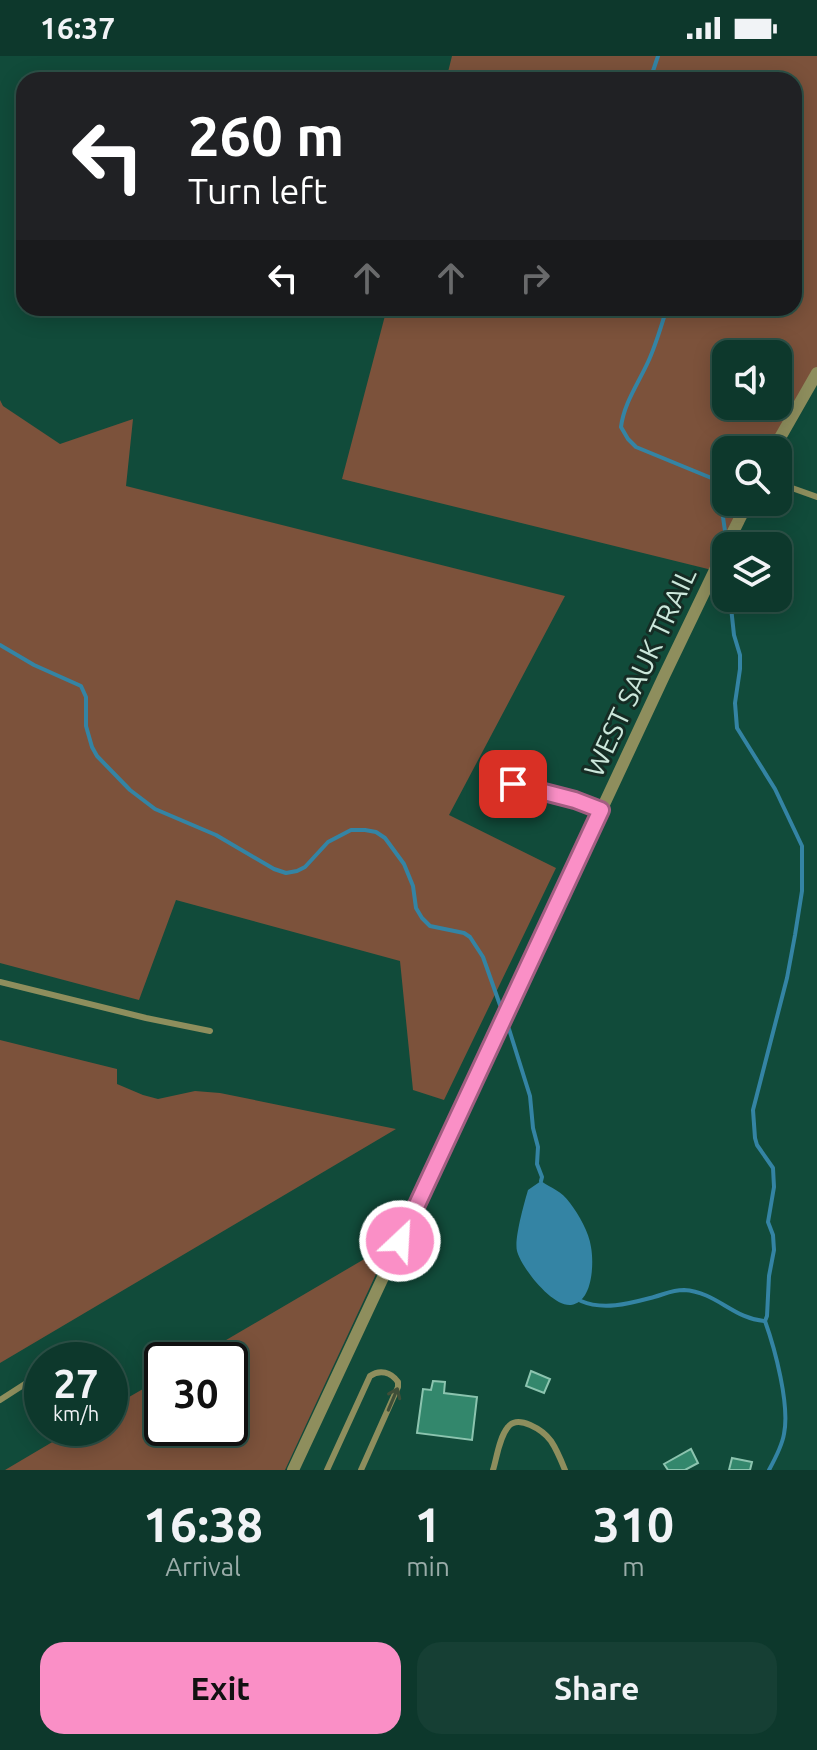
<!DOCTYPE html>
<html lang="en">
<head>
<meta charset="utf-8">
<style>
  :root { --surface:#0d382c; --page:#163f34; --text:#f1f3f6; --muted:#9aaca9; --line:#2d5248; --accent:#fa8fc6 }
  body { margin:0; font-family:Ubuntu,sans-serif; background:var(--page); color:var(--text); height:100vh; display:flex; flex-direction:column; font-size:30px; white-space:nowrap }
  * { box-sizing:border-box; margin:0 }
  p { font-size:26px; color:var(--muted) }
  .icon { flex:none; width:44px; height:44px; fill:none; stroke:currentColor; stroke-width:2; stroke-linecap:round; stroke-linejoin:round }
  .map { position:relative; height:1414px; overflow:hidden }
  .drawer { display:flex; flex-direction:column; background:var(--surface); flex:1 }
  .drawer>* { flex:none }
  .guide { position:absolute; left:16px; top:16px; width:786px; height:244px; border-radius:24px; box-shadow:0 4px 20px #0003,0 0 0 2px var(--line); background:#202124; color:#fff; overflow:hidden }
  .fabs { position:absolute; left:712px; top:284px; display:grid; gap:16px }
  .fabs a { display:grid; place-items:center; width:80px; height:80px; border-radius:16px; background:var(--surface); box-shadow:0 4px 20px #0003,0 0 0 2px var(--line); font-size:40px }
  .speed { position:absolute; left:24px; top:1286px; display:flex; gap:16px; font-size:40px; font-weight:700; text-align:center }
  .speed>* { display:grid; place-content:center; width:104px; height:104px; border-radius:50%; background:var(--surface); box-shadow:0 4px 20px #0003,0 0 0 2px var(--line); line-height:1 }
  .speed small { font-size:20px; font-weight:400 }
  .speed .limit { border:4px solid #111; border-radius:12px; background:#fff; color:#111 }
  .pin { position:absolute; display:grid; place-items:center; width:68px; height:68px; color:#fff; margin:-34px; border-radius:16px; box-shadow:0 4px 12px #0006 }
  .me { position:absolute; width:88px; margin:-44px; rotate:25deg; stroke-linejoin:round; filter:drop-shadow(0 0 6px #0008) }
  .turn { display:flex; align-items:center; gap:28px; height:168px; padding:0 40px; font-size:36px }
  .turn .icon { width:104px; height:104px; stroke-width:2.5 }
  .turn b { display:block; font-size:56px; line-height:68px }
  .lanes { display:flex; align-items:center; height:76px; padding:0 40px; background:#0003; justify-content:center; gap:40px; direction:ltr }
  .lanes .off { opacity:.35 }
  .eta { display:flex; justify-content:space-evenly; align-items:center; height:136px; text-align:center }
  .eta b { font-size:48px; font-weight:700; line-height:56px }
  .primary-button { display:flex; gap:16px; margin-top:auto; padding:16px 40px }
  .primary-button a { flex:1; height:92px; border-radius:24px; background:var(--accent); color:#111; font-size:32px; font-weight:700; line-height:92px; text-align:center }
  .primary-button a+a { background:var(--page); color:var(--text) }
  .status { display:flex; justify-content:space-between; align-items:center; height:56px; padding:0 40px; background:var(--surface); direction:ltr }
  .status svg { height:22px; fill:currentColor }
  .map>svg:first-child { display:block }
  .green { fill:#7c523b; fill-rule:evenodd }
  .water { fill:#3484a4 }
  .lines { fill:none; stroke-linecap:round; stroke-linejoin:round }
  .stream { stroke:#3484a4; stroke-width:4 }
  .building { fill:#33876c; stroke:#8cc4af; stroke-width:2 }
  .lane { stroke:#8e8e5d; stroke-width:6 }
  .street { stroke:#8e8e5d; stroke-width:12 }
  .oneway { stroke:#3f4e38 }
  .route-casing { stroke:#a25d81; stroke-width:20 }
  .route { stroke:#fa8fc6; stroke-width:14 }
  .labels { text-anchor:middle; stroke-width:6; stroke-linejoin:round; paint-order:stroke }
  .street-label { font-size:28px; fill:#cbe7db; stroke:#152c24 }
</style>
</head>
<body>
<div class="status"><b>16:37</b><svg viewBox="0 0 49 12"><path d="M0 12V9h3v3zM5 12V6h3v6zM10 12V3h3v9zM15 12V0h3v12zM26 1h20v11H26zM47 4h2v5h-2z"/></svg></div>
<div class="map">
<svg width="817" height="1414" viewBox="0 0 817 1414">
  <rect width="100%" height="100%" fill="#114b3a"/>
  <!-- green -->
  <g class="green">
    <path d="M452,0h365v317l-43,77h-48v52h20l-34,68 -370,-91 45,-171h407v-228h-348zM726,298h52v52h-52z"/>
    <polygon points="0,344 3,350 60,388 133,363 126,430 565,540 449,759 556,812 444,1044 413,1034 400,905 176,844 139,944 0,907"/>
    <polygon points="0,984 117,1013 117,1028 143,1039 158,1043 195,1035 220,1037 396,1073 0,1307"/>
    <polygon points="390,1188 285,1414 5,1414 76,1372 110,1372 110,1352 162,1322 162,1372 230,1372 230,1304 192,1304"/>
  </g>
  <!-- water -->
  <path class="water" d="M541,1125c11,8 20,9 29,22 9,12 19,29 21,44 3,16 2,55 -20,58 -19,2 -50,-38 -54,-54 -3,-12 7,-47 11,-61z"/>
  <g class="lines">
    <!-- stream -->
    <g class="stream">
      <polyline points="650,24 658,0"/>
      <path d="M667,252c-6,18 -11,37 -19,54 -10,22 -24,41 -27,65l7,12 8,8 90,37"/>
      <polyline points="726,482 723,461 728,446"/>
      <polyline points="724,512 726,525"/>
      <path d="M730,542l4,37 6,20v14l-5,34 2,25 38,61 27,57v45l-7,44 -8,43 -34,132 2,28 2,7 16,23 1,19 -6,35 5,13 1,15 -5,26 -2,40 -2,5c10,28 25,84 19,113 -2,12 -9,25 -15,36"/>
      <polyline points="0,589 34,609 81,630 86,641 86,670 92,691 97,700 130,734 155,753 216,779 274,813 286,817 297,815 305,811 328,786 351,774 365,774 376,776 385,782 404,808 413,830 416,852 422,862 430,870 464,877 470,881 483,901 500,949"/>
      <polyline points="509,973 530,1040 533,1072 538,1091 537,1108 542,1121 541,1125"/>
      <path d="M581,1245c23,10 50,2 73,-4 11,-3 18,-7 30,-7 33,2 49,29 81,31"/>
    </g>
  </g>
  <!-- building -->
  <g class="building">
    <polygon points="531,1315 550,1323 544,1337 526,1330"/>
    <polygon points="433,1325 445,1326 444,1337 477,1341 472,1384 417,1377 423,1333 431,1334"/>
    <polygon points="691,1393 698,1407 685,1414 668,1414 664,1408"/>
    <polygon points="732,1402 752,1406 750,1414 729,1414"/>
  </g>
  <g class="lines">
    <!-- lane -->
    <g class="lane">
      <polyline points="778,427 817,441"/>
      <polyline points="513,728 575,744 601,754"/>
      <polyline points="0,926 146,962 210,975"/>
      <polyline points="0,1344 42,1317"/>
      <path d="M327,1414l43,-94c10,-7 21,-4 28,6v5l-37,83"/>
      <path d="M493,1414c4,-13 6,-32 15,-43 10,-13 35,3 43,14 6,9 10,19 14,29"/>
    </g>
    <!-- street -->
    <g class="street">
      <polyline points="773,394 817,317"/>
      <polyline points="726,490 748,446"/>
      <polyline points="293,1414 664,620 726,491"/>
    </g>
  </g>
  <!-- one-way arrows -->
  <defs><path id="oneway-shaft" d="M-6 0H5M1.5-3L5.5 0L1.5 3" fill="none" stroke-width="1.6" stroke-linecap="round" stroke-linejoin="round" transform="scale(2)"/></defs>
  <use class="oneway" href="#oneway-shaft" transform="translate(393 1343) rotate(-67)"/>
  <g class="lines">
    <!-- route casing -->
    <g class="route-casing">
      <polyline id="route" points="400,1185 601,754 575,744 513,728"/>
    </g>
    <!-- route -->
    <use href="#route" class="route"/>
  </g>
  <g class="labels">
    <!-- street labels -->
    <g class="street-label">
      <text transform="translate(640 616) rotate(-65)" y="10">WEST SAUK TRAIL</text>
    </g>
  </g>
</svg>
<div class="fabs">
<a><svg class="icon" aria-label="sound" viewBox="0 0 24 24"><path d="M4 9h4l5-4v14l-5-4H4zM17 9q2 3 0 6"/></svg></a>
<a><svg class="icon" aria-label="search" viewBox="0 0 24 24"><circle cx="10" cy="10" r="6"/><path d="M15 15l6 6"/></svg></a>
<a><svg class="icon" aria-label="layers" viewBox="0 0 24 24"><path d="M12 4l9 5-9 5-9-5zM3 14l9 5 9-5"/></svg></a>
</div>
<div class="speed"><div>27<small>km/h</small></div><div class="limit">30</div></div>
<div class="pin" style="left:513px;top:728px;background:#d93025"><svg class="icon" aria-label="arrive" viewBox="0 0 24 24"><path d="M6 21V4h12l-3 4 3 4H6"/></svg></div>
<svg class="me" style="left:400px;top:1185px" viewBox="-20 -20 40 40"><circle r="17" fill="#fa8fc6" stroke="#fff" stroke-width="3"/><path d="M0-11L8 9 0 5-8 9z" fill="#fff"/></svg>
<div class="guide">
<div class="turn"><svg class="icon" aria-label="left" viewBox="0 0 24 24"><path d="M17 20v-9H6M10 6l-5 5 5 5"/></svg><div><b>260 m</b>Turn left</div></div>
<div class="lanes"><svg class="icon" aria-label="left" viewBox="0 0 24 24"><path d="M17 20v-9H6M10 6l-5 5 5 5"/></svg><svg class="icon off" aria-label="ahead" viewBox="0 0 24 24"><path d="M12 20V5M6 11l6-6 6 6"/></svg><svg class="icon off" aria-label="ahead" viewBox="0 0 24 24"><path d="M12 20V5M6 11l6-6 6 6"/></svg><svg class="icon off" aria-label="right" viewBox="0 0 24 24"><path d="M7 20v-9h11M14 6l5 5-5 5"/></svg></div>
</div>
</div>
<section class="drawer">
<div class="eta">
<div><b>16:38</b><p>Arrival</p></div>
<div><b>1</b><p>min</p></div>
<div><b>310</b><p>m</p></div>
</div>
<div class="primary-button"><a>Exit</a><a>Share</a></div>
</section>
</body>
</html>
